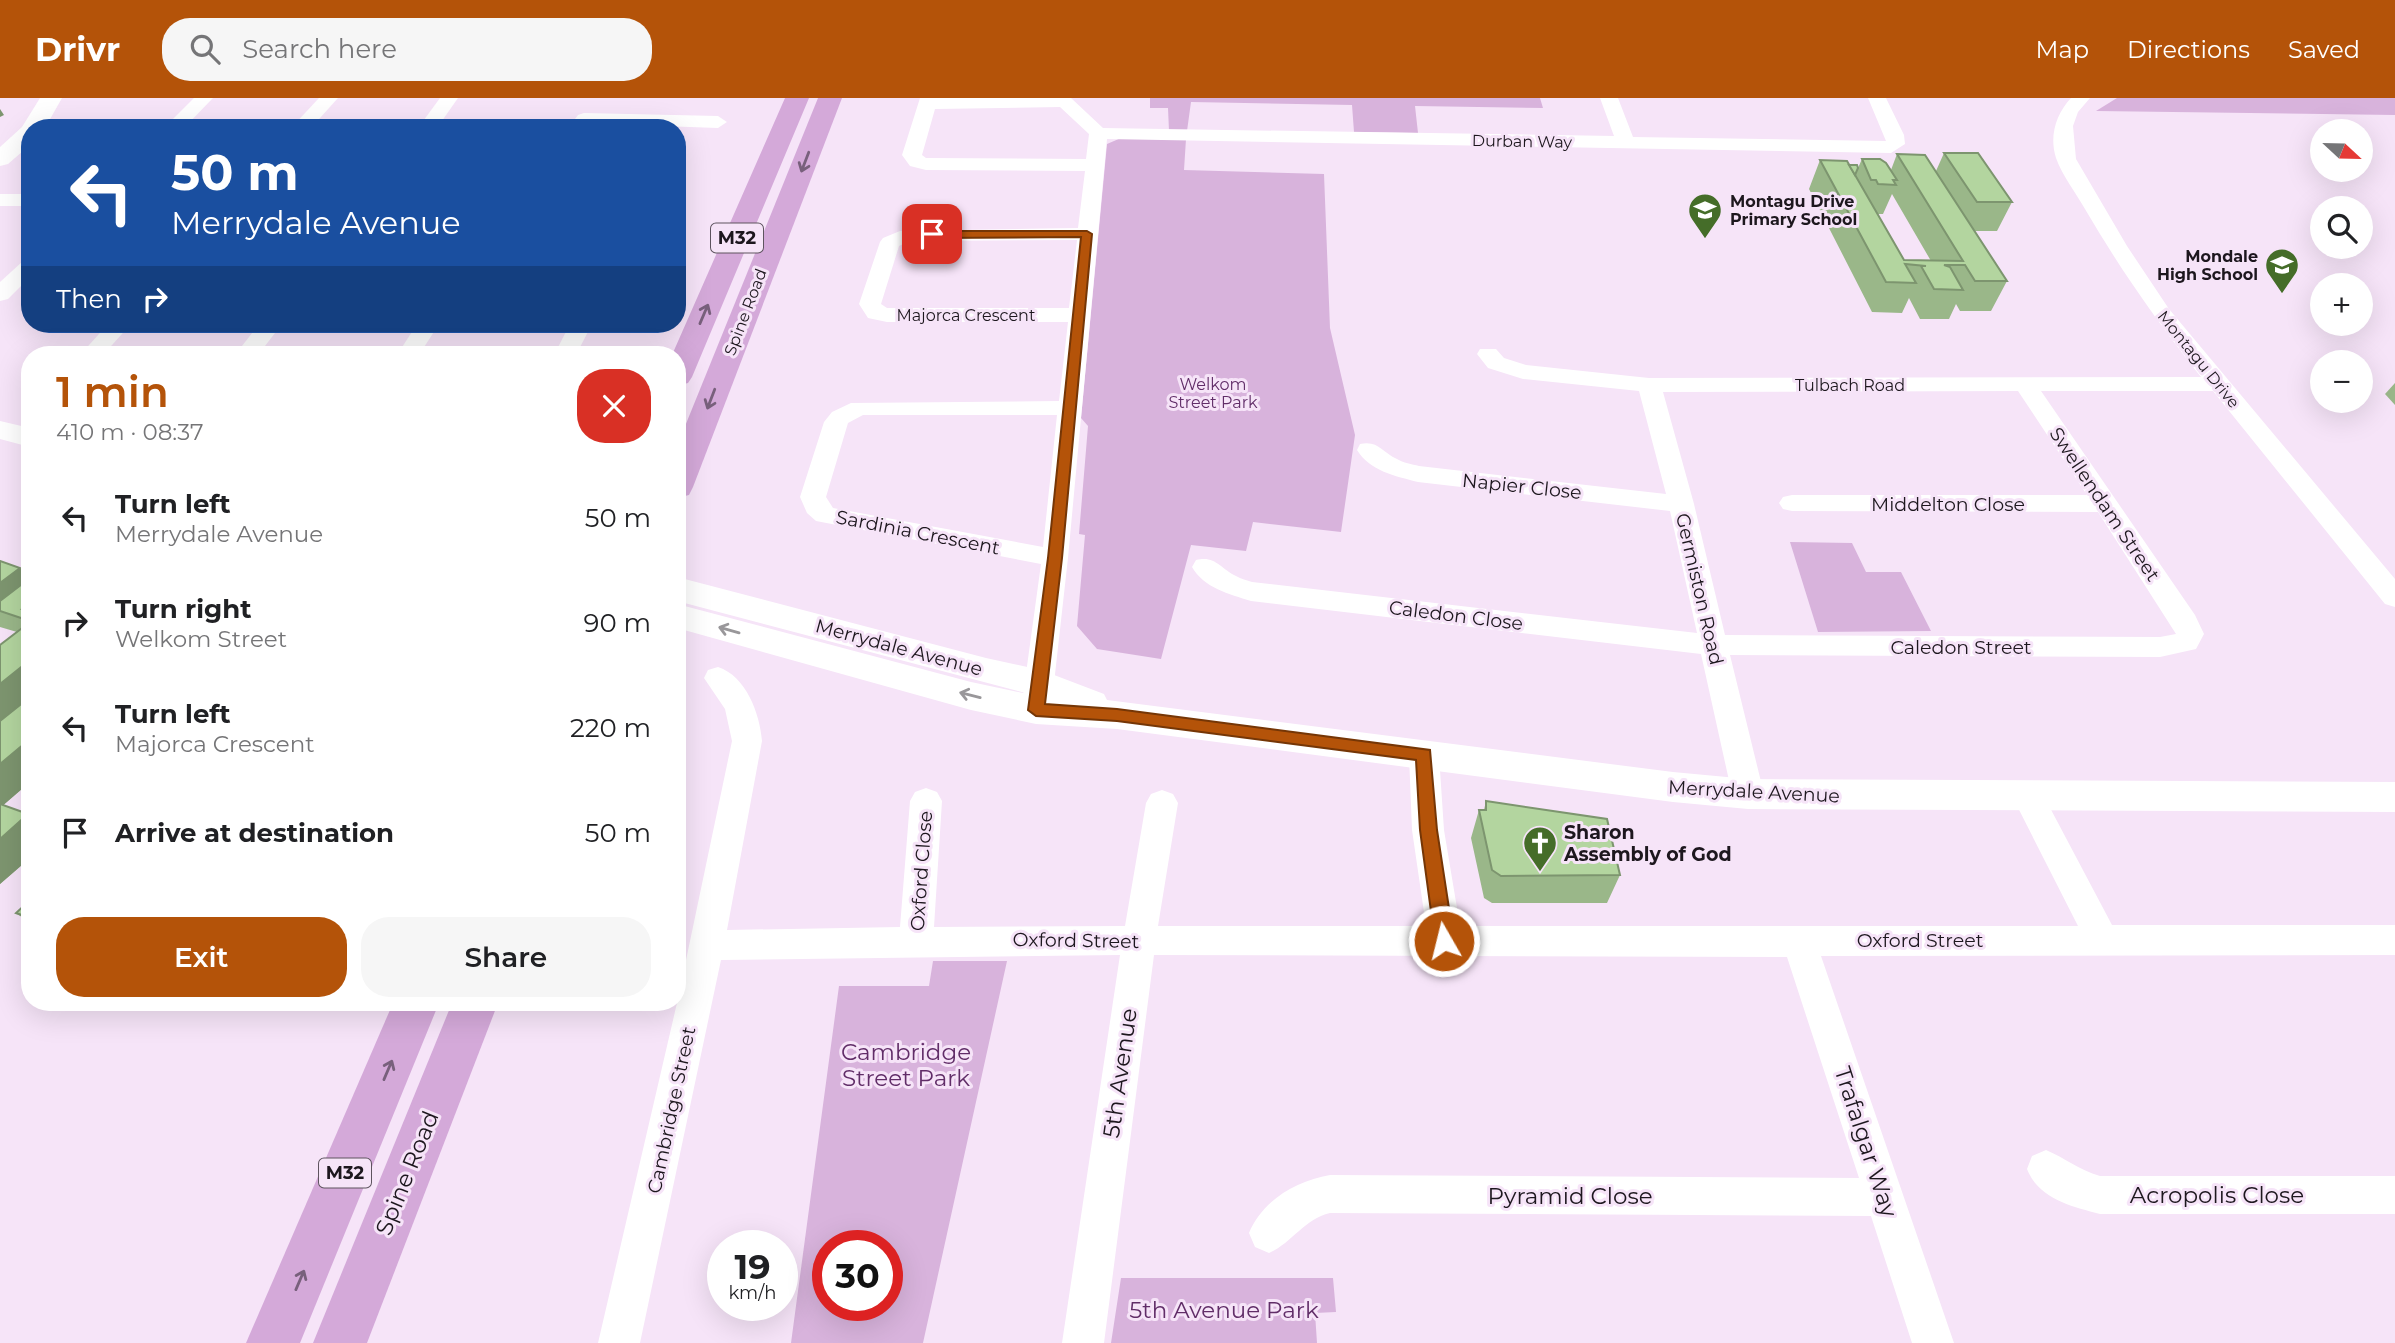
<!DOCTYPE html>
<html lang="en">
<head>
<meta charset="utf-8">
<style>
  :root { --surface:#fff; --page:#f6f6f6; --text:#202124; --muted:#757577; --accent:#b45309 }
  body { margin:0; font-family:Montserrat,sans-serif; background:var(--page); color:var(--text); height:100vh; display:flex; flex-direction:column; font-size:26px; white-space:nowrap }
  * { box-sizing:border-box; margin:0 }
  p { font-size:23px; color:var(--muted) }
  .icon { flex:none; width:38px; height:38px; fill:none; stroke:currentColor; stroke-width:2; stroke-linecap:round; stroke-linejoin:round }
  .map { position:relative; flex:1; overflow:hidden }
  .details { position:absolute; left:21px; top:248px; width:665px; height:665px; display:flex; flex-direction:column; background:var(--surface); border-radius:28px; box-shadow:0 7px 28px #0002 }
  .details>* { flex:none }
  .guide { position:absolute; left:21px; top:21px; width:665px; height:214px; border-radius:28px; box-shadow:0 7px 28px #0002; background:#1a4fa0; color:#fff; overflow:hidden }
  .needle { width:46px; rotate:112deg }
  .buttons { position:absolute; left:2310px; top:21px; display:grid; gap:14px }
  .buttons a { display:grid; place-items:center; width:63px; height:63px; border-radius:50%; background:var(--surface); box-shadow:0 7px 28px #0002; font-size:35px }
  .speed { position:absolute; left:707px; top:1132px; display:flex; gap:14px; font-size:35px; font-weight:700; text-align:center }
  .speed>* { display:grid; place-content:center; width:91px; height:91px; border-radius:50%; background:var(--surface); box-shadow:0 7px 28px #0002; line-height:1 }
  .speed small { font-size:18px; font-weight:400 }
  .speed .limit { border:10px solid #d22; background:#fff; color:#111 }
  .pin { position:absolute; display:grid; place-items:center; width:60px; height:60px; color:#fff; margin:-30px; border-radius:14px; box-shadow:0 4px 10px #0006 }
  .me { position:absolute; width:77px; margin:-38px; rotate:352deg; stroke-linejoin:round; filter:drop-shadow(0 0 5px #0008) }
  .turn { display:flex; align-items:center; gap:24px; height:147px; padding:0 35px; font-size:32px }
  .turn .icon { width:91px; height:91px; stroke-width:2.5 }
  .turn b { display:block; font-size:49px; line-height:60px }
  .then { display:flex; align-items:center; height:66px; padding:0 35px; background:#0003; gap:14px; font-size:26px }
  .round { display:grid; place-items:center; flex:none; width:74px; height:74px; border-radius:28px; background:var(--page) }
  .headline { display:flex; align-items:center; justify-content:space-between; height:119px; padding:0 35px }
  h1 { font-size:42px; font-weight:600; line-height:52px; color:var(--accent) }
  .action { display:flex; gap:14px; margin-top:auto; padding:14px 35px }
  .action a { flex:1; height:80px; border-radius:28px; background:var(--accent); color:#fff; font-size:28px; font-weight:600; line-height:80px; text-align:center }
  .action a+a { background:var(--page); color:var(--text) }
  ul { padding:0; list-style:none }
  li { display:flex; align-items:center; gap:21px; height:105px; padding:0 35px }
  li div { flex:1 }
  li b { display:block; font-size:26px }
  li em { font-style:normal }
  header { display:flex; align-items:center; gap:42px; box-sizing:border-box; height:98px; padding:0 35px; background:var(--accent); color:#fff }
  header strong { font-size:33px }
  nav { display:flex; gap:38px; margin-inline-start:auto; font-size:24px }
  .search { width:490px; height:63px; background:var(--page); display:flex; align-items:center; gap:18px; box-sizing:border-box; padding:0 24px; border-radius:28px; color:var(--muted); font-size:26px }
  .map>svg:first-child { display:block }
  .green { fill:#d8b3dc; fill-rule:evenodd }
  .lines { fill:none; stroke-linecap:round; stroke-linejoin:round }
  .minor { fill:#fff; fill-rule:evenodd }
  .tertiary { fill:#fff; fill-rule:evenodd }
  .primary { fill:#d4a9d9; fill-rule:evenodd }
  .wall { fill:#9ab789; fill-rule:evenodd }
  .shaded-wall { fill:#7d956f }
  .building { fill:#b3d59f; stroke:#7d956f; stroke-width:2 }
  .oneway { stroke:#78607c }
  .oneway2 { stroke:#99979a }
  .route { fill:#b45309; stroke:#753606; stroke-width:2 }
  .labels { text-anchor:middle; stroke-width:6; stroke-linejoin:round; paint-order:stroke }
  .far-street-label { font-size:16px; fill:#1d171e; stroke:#f6e4f8 }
  .far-poi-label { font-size:16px; font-weight:bold; fill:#1d171e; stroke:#f6e4f8; text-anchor:start }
  .far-park-label { font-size:16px; fill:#612d68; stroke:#f6e4f8 }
  .shield { fill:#f6e4f8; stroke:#5e545f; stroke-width:2 }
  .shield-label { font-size:18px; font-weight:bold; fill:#1d171e }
  .street-label { font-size:19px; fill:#1d171e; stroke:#f6e4f8 }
  .poi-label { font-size:19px; font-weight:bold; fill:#1d171e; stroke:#f6e4f8; text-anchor:start }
  .near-park-label { font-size:23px; fill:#612d68; stroke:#f6e4f8 }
  .near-street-label { font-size:23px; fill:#1d171e; stroke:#f6e4f8 }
</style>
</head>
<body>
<header>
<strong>Drivr</strong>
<div class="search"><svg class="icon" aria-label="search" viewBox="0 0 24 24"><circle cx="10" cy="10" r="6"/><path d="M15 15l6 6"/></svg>Search here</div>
<nav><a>Map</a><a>Directions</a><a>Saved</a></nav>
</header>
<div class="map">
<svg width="2395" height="1245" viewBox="0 0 2395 1245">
  <rect width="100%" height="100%" fill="#f6e4f8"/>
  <!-- green -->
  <g class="green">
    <polygon points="1150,0 1540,0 1543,10 1415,8 1418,35 1354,34 1352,7 1191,4 1187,33 1169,33 1168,10 1150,10"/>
    <polygon points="2117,0 2395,0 2395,17 2096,13"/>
    <polygon points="1121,40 1186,41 1184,72 1324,76 1330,230 1355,337 1341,434 1253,424 1246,453 1191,447 1161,561 1097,551 1077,528 1085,437 1079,436 1088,328 1081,320 1107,46"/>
    <polygon points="1790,444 1852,445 1866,474 1901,474 1931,533 1818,534"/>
    <path d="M933,863h74l-84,382h-132l48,-357h90zM828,1148h59v60h-59z"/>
    <polygon points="1121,1180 1333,1180 1336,1214 1315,1215 1317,1245 1111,1245"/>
  </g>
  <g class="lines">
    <!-- minor -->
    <g class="minor">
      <polygon points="194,0 213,0 184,30 164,30"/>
      <polygon points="319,0 338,0 311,30 291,30"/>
      <polygon points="440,0 458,0 437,30 418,30"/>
      <path d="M920,0h151l32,30 511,8 -14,-38h18l15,39 253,4 -18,-43h18l18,37 1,9 -14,9 -784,-14 -39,419 -17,152 -5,8 -10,3 -10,-3 -5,-8 20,-146 -225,-43 -9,-8 -7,-16 24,-75 8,-10 19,-9 208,-2 9,-79h-181l-19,-4 -9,-14 21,-62 3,-4 17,-7 178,-3 7,-57 -159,-1 -16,-4 -8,-11zM1060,9l29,27 -3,25 -160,-1 -4,-3 13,-46zM1077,142l-8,68h-182l-6,-4 18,-58 11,-5zM863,317h194l-14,132 -210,-39 -7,-11 22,-74z"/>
      <path d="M2071,0h19l-12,14 -5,14 3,33 51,87 42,63 226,270v28l-10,-3 -172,-213h-172l154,224 9,19 -8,15 -36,8 -430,-2 34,139 -5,9 -11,3 -11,-3 -5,-9 -31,-140 -450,-53c-22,-7 -47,-13 -59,-34l4,-7c19,-5 24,8 40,16 5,3 11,4 16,6l445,51 -27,-122 -252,-29c-23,-6 -48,-11 -61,-32l3,-6c18,-4 22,8 37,15 6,4 15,5 22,7l247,28 -27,-103 -116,-12 -35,-11 -11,-14 3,-5h16l8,9 22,7 123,13 552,-1c-43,-54 -81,-108 -116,-168 -9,-16 -23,-34 -29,-51 -7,-22 0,-44 15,-60zM2018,293l69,104h-295l-9,2 -4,6 4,6 9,2 306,1 78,122 -16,3 -435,-2 -31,-131 -31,-112z"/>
      <polygon points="584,15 718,18 727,24 718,30 578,25 575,21 578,17"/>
      <rect x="0" y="96" width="30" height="12"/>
      <polygon points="30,161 30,179 8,201 0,203 0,184 23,163"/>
      <polygon points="108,226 131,226 103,257 80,257"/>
      <polygon points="259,226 282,226 258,257 235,257"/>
      <polygon points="417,226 439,226 419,257 397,257"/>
      <polygon points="570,226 592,226 576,257 554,257"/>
      <path d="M718,569c28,9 42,47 44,74l-35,189 173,-3 10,-126 5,-9 11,-4 11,4 5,9 -8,126 191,-1 21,-123 5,-9 11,-4 11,4 5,9 -20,123h268l-14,-96 -3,-75 4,-8 11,-4 11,4 4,8 5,75 16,96h618l-66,-130 5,-9 11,-4 11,4 73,138h283v30l-574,1 133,387h-42l-41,-127 -541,-3c-26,6 -38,30 -61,40l-14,-6 -6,-14c14,-33 47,-52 81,-58l529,3 -72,-221 -633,-2 -50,388h-42l58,-388 -399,5 -81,383h-42l79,-340 55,-262 -7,-32 -21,-31 4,-8z"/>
      <path d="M2046,1052c19,8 33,20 54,26h295v38h-295c-29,-8 -61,-15 -73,-45l5,-13z"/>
    </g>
    <!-- tertiary -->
    <g class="tertiary">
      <polygon points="40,0 62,0 45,30 30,30 30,47 8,66 0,68 0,49 22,29"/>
      <polygon points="0,323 30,330 30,349 0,341"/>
      <polygon points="677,479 986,560 1041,572 1104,596 1107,602 1673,674 1748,681 2395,684 2395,714 1748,711 1673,704 1117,631 1036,626 971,612 677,530 677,506 971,584 1037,598 677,503"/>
    </g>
    <!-- primary -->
    <g class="primary">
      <polygon points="785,0 809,0 692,279 688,285 677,288 677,257 672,257"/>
      <polygon points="818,0 842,0 693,389 689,397 677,400 677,348"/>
      <polygon points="393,905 439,905 300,1245 246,1245"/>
      <polygon points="452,905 498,905 367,1245 313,1245"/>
    </g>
  </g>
  <!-- wall -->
  <g class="wall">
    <path d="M1944,55l68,49 -15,29h-23l33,50 -16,30h-31l-4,-7 -7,15h-29l-11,-21 -7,15 -30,-1 -63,-123 11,-29 29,5 9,3 4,-9 29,11 6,-16 39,17zM1892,96l39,67 -27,-1 -27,-46h6z"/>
    <polygon points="2395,285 2395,307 2385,296"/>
    <polygon points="0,463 20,470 30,480 30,684 3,707 30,760 0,786 0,547 17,534 0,529"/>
    <polygon points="1486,703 1620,777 1607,805 1492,805 1484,800 1471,740 1479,712 1484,712"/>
    <polygon points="30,802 30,825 16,815"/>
  </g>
  <!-- shaded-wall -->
  <g class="shaded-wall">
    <polygon points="0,11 4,17 0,19"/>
    <polygon points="20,470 30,480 0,513 0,485"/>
    <polygon points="30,505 30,519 22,511"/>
    <polygon points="30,562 30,604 0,628 0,586"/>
    <polygon points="30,641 30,684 0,710 0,666"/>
    <polygon points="28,716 30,718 30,760 0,786 0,741"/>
  </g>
  <!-- building -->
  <g class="building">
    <polygon points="1944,55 1978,55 2012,104 1977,104"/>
    <polygon points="1897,56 1925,57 2007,183 1975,183 1965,167 1944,167 1950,169 1963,192 1934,191 1921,168 1926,168 1905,166 1916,185 1886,184 1820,62 1847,63 1904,162 1963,163"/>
    <polygon points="1862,61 1880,61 1886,65 1897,82 1893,82 1896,87 1878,86 1876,82 1871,82"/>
    <polygon points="1849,67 1857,67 1858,70 1855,77"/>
    <polygon points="0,463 20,470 0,485"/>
    <polygon points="30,480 30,505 22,511 30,513 30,523 0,513 0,503"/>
    <polygon points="30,524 30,562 0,586 0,547"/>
    <polygon points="30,599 30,641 0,666 0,623"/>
    <polygon points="1486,703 1607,721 1620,777 1501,778 1492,772 1479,712 1486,712"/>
    <polygon points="0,706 28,716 0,741"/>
    <polygon points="30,802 30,820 16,815"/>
  </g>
  <!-- one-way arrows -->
  <defs><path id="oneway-shaft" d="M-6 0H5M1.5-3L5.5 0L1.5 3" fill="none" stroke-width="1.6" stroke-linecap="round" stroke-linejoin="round" transform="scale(1.75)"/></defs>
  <g class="oneway">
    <use href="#oneway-shaft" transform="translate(805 64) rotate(111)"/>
    <use href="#oneway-shaft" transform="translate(704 216) rotate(-67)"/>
    <use href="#oneway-shaft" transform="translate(711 301) rotate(111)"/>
    <use href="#oneway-shaft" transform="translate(388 972) rotate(-67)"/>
    <use href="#oneway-shaft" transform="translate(300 1182) rotate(-67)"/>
  </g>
  <g class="oneway2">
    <use href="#oneway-shaft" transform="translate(729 532) rotate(-164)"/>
    <use href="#oneway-shaft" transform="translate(970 597) rotate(-166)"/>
  </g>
  <!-- route -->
  <polygon class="route" points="1087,133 1092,136 1062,460 1045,606 1117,611 1430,652 1437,732 1454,843 1451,849 1444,851 1438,849 1435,843 1420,732 1416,662 1117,623 1036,618 1028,612 1048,460 1081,139 932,140 927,136 932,133"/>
  <!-- icons -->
  <defs>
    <g id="school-pin" transform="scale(1.75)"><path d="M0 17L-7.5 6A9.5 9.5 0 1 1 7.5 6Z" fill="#456d29" stroke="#f6e4f8"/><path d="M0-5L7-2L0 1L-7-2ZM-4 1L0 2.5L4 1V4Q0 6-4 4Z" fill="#fff"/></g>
    <g id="church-pin" transform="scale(1.75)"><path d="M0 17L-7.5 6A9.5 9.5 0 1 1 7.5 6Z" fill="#456d29" stroke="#f6e4f8"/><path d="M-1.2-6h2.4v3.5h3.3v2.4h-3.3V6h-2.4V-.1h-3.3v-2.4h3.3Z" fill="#fff"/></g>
  </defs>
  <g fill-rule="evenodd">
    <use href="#school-pin" x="1705" y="112"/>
    <use href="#school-pin" x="2282" y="167"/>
    <use href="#church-pin" x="1540" y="745"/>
  </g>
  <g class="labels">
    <!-- far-street labels -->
    <g class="far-street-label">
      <text transform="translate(1522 43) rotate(1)" y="6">Durban Way</text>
      <text transform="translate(745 214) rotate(-69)" y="6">Spine Road</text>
      <text x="966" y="223">Majorca Crescent</text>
      <text transform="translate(2199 261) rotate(51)" y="6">Montagu Drive</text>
      <text x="1850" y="293">Tulbach Road</text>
    </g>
    <!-- far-poi labels -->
    <g class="far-poi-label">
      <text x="1730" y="109">Montagu Drive<tspan x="1730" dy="18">Primary School</tspan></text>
      <text x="2258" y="164" text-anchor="end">Mondale<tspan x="2258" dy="18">High School</tspan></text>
    </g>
    <!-- far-park labels -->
    <g class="far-park-label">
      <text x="1213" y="292">Welkom<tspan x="1213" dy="18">Street Park</tspan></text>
    </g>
    <!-- shield labels -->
    <g class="shield">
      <rect x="711" y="125.5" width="52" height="29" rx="5"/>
      <rect x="319" y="1060.5" width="52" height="29" rx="5"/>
    </g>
    <g class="shield-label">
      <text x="737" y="146">M32</text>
      <text x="345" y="1081">M32</text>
    </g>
    <!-- street labels -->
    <g class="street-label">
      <text transform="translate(1522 388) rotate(6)" y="7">Napier Close</text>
      <text x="1948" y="413">Middelton Close</text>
      <text transform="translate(2105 406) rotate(56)" y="7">Swellendam Street</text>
      <text transform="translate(918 434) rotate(11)" y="7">Sardinia Crescent</text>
      <text transform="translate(1700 491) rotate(77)" y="7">Germiston Road</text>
      <text transform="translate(1456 517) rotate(7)" y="7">Caledon Close</text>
      <text transform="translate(899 549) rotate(15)" y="7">Merrydale Avenue</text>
      <text x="1961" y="556">Caledon Street</text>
      <text transform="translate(1754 693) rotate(3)" y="7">Merrydale Avenue</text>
      <text transform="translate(921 773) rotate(-86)" y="7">Oxford Close</text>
      <text transform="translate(1076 842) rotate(1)" y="7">Oxford Street</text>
      <text x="1920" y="849">Oxford Street</text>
      <text transform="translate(671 1012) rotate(-78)" y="7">Cambridge Street</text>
    </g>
    <!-- poi labels -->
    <g class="poi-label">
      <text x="1564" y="741">Sharon<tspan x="1564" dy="22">Assembly of God</tspan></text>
    </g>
    <!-- near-park labels -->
    <g class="near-park-label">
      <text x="906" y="962">Cambridge<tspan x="906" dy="26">Street Park</tspan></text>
      <text x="1224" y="1220">5th Avenue Park</text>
    </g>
    <!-- near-street labels -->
    <g class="near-street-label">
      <text transform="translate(1120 975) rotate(-82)" y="8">5th Avenue</text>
      <text transform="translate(1866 1044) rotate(72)" y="8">Trafalgar Way</text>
      <text transform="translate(407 1075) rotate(-68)" y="8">Spine Road</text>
      <text x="2217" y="1105">Acropolis Close</text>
      <text x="1570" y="1106">Pyramid Close</text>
    </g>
  </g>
</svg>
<div class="buttons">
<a><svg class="needle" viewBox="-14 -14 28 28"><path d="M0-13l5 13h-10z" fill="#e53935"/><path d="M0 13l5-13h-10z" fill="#757577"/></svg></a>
<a><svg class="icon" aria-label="search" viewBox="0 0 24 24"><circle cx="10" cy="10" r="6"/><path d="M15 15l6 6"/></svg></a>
<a>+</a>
<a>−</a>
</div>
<div class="speed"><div>19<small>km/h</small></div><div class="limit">30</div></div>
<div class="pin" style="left:932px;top:136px;background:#d93025"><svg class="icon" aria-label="arrive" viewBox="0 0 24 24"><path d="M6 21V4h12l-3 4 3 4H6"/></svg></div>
<svg class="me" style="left:1444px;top:843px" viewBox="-20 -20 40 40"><circle r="17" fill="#b45309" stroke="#fff" stroke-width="3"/><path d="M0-11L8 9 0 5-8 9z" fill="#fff"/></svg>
<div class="guide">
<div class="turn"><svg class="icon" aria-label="left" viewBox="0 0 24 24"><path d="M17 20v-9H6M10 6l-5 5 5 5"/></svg><div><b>50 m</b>Merrydale Avenue</div></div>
<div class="then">Then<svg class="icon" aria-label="right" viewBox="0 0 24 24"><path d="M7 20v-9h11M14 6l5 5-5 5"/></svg></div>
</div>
<section class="details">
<div class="headline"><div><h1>1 min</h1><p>410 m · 08:37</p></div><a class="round" style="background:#d93025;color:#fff"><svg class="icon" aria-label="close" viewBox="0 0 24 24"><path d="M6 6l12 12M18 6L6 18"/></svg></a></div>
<ul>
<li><svg class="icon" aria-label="left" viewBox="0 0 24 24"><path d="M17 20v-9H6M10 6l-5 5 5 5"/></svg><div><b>Turn left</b><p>Merrydale Avenue</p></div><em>50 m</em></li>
<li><svg class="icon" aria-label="right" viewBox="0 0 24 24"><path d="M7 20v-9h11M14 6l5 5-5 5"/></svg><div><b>Turn right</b><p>Welkom Street</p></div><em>90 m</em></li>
<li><svg class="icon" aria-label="left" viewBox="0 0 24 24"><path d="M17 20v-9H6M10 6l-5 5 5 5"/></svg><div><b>Turn left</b><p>Majorca Crescent</p></div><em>220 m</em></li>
<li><svg class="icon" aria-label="arrive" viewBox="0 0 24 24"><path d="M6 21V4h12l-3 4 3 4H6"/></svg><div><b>Arrive at destination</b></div><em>50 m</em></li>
</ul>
<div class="action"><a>Exit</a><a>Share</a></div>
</section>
</div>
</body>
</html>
